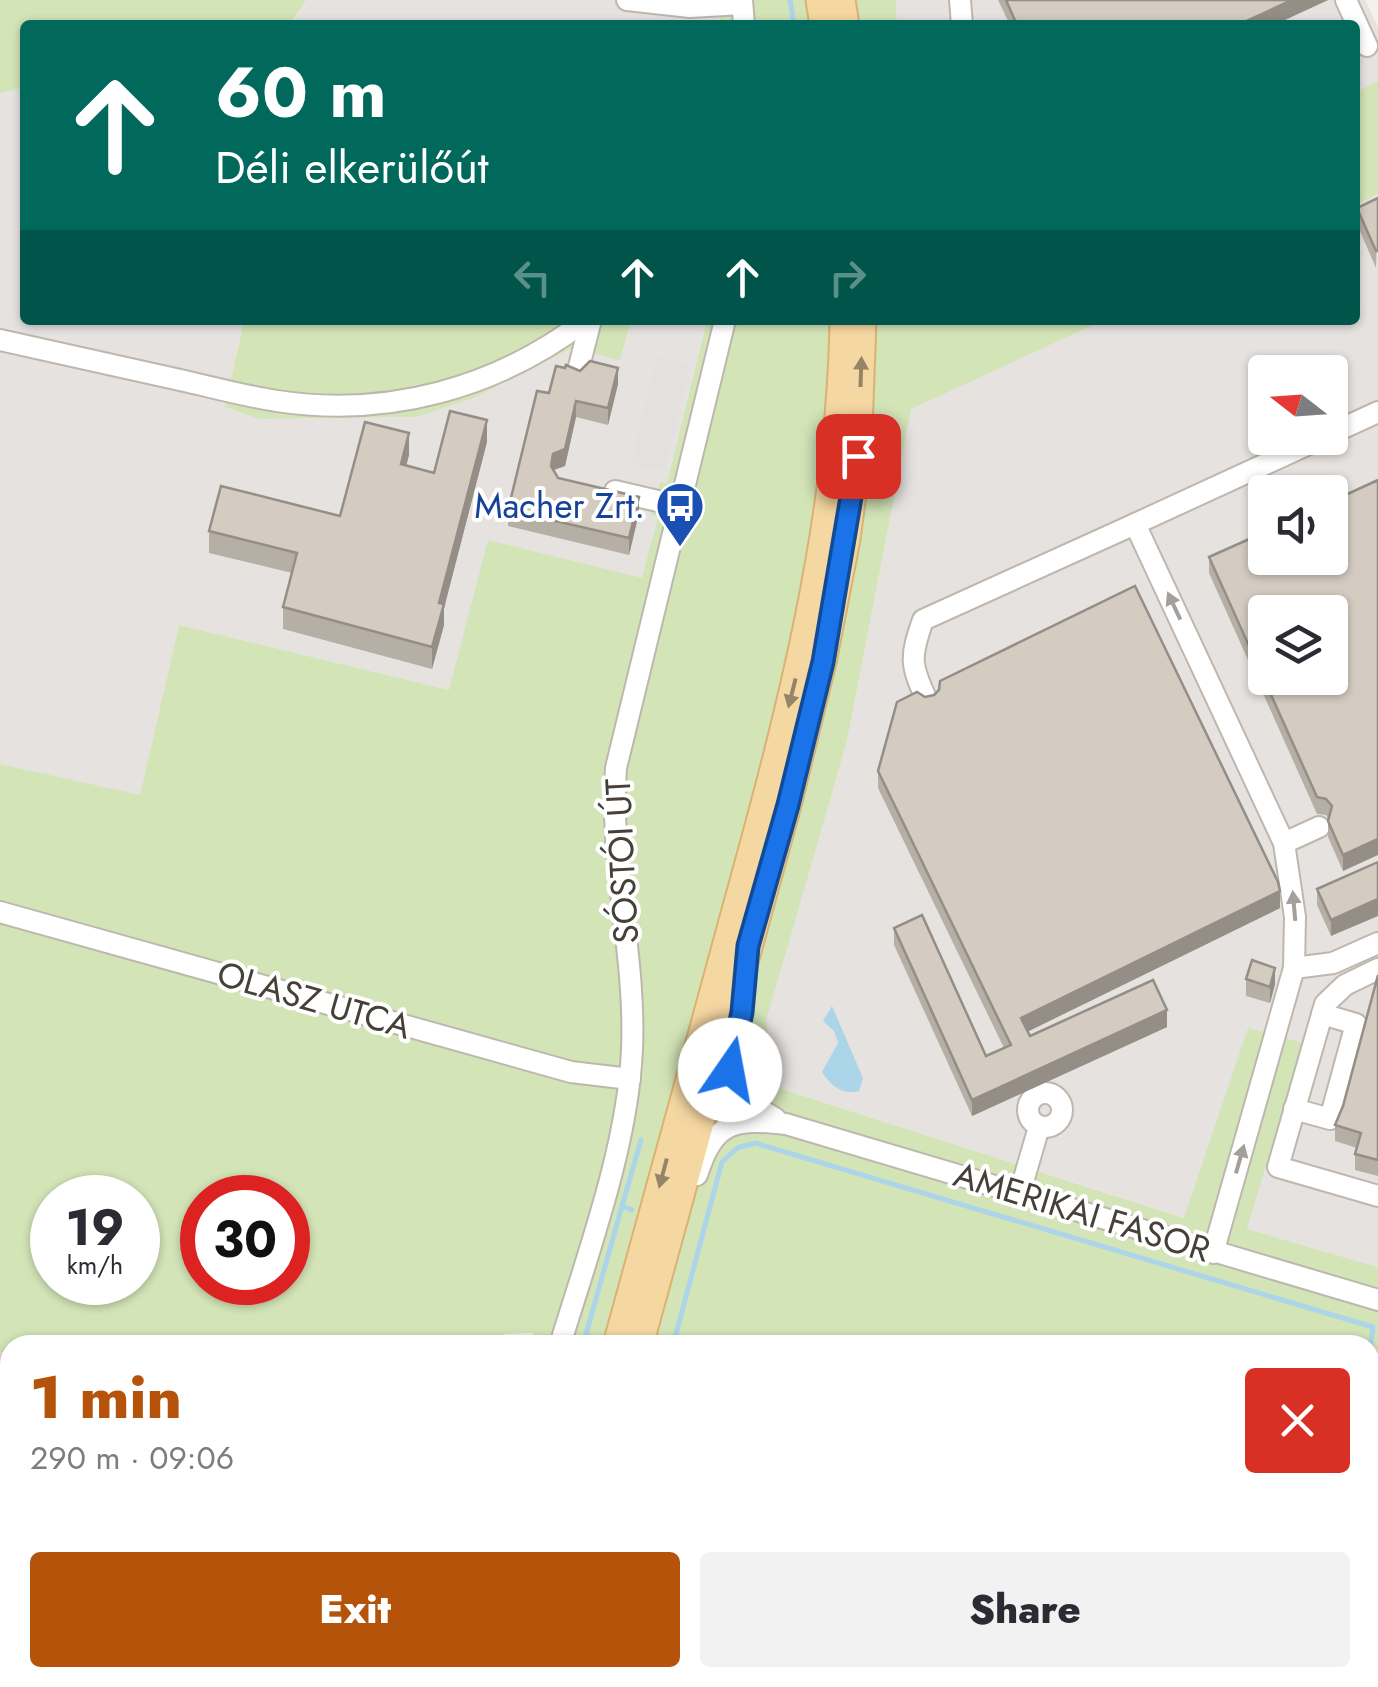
<!DOCTYPE html>
<html lang="en">
<head>
<meta charset="utf-8">
<style>
  :root { --surface:#fff; --page:#f2f2f3; --text:#2b2b33; --muted:#7c7c81; --accent:#b45309 }
  body { margin:0; font-family:Jost,sans-serif; background:var(--page); color:var(--text); height:100vh; display:flex; flex-direction:column; font-size:38px; white-space:nowrap }
  * { box-sizing:border-box; margin:0 }
  p { font-size:32px; color:var(--muted) }
  .icon { flex:none; width:55px; height:55px; fill:none; stroke:currentColor; stroke-width:2; stroke-linecap:round; stroke-linejoin:round }
  .map { position:relative; flex:1; overflow:hidden }
  .side { position:absolute; left:0px; top:1335px; width:1380px; height:352px; display:flex; flex-direction:column; background:var(--surface); border-radius:30px 30px 0 0; box-shadow:0 2px 8px #0004 }
  .side>* { flex:none }
  .top-card { position:absolute; left:20px; top:20px; width:1340px; height:305px; border-radius:10px; box-shadow:0 2px 8px #0004; background:#00695c; color:#fff; overflow:hidden }
  .needle { width:65px; rotate:287deg }
  .fabs { position:absolute; left:1248px; top:355px; display:grid; gap:20px }
  .fabs a { display:grid; place-items:center; width:100px; height:100px; border-radius:10px; background:var(--surface); box-shadow:0 2px 8px #0004; font-size:50px }
  .speed { position:absolute; left:30px; top:1175px; display:flex; gap:20px; font-size:50px; font-weight:700; text-align:center }
  .speed>* { display:grid; place-content:center; width:130px; height:130px; border-radius:50%; background:var(--surface); box-shadow:0 2px 8px #0004; line-height:1 }
  .speed small { font-size:25px; font-weight:400 }
  .speed .limit { border:15px solid #d22; background:#fff; color:#111 }
  .pin { position:absolute; display:grid; place-items:center; width:85px; height:85px; color:#fff; margin:-42px; border-radius:20px; box-shadow:0 5px 15px #0006 }
  .me { position:absolute; width:110px; margin:-55px; rotate:12deg; stroke-linejoin:round; filter:drop-shadow(0 0 8px #0008) }
  .turn { display:flex; align-items:center; gap:35px; height:210px; padding:0 30px; font-size:45px }
  .turn .icon { width:130px; height:130px; stroke-width:2.5 }
  .turn b { display:block; font-size:70px; line-height:85px }
  .lanes { display:flex; align-items:center; height:95px; padding:0 30px; background:#0003; justify-content:center; gap:50px; direction:ltr }
  .lanes .off { opacity:.35 }
  .round { display:grid; place-items:center; flex:none; width:105px; height:105px; border-radius:10px; background:var(--page) }
  .overview { display:flex; align-items:center; justify-content:space-between; height:170px; padding:0 30px }
  h1 { font-size:60px; font-weight:800; line-height:75px; color:var(--accent) }
  .cta { display:flex; gap:20px; margin-top:auto; padding:20px 30px }
  .cta a { flex:1; height:115px; border-radius:10px; background:var(--accent); color:#fff; font-size:40px; font-weight:800; line-height:115px; text-align:center }
  .cta a+a { background:var(--page); color:var(--text) }
  .map>svg:first-child { display:block }
  .industrial { fill:#e6e2df; fill-rule:evenodd }
  .green { fill:#d3e4b7; fill-rule:evenodd }
  .parking { fill:#e3e1de }
  .water { fill:#add5ea }
  .lines { fill:none; stroke-linecap:round; stroke-linejoin:round }
  .stream { stroke:#add5ea; stroke-width:5 }
  .minor-casing { stroke:#beb7ae; stroke-width:24 }
  .major-casing { stroke:#d9b373; stroke-width:29 }
  .path { stroke:#bfb2a0; stroke-width:2.5; stroke-dasharray:5 5; stroke-linecap:butt }
  .minor { stroke:#fff; stroke-width:20 }
  .major { stroke:#f5d7a2; stroke-width:25 }
  .wall { fill:#b6afa6 }
  .shaded-wall { fill:#948e87 }
  .building { fill:#d4cbc1; stroke:#948e87; stroke-width:2.5; fill-rule:evenodd }
  .oneway { fill:#958468 }
  .oneway2 { fill:#a3a09c }
  .route-casing { stroke:#114b97; stroke-width:25 }
  .route { stroke:#1a73e8; stroke-width:18 }
  .labels { text-anchor:middle; stroke-width:8; stroke-linejoin:round; paint-order:stroke }
  .transit-label { font-size:35px; fill:#164399; stroke:#fff; text-anchor:end }
  .street-label { font-size:35px; fill:#474039; stroke:#fff }
</style>
</head>
<body>
<div class="map">
<svg width="1378" height="1687" viewBox="0 0 1378 1687">
  <rect width="100%" height="100%" fill="#f4f0ea"/>
  <!-- industrial -->
  <g class="industrial">
    <polygon points="306,0 720,0 720,25 291,25"/>
    <polygon points="896,0 1365,0 1378,27 1378,81 1355,92 1355,25 897,25"/>
    <polygon points="25,85 25,320 244,320 225,407 259,419 416,417 474,398 572,348 620,359 631,320 707,320 667,483 661,482 653,515 658,517 643,578 449,690 179,625 140,796 0,764 0,91"/>
    <path d="M1378,194v1073l-131,-38 55,-186 -54,-14 -63,189 -410,-131 -10,-66 82,-280 64,-333 193,-88h251v-115zM1265,372h65v66h-65zM1265,492h65v66h-65zM1265,612h65v66h-65z"/>
    <polygon points="0,1352 10,1353 10,1678 430,1678 427,1687 0,1687"/>
    <polygon points="1378,1440 1378,1687 1340,1687 1310,1678 1370,1678 1370,1462"/>
  </g>
  <!-- green -->
  <g class="green">
    <polygon points="0,0 306,0 290,25 25,25 25,87 0,93"/>
    <polygon points="720,0 896,0 897,25 720,25"/>
    <polygon points="1378,81 1378,194 1355,205 1355,92"/>
    <polygon points="244,320 631,320 620,360 572,348 474,398 416,417 259,419 225,407"/>
    <path d="M707,320h397l-193,89 -64,332 -81,280 9,66 409,131 64,-190 55,15 -56,186 131,38v173l-8,22v-117h-839l2,-12 -29,1 -7,11h-487v8l-10,-1v-588l140,31 39,-170 270,65 39,-150 154,38 16,-61 -6,-2 8,-33 7,1zM52,1198h86v84h-86zM202,1198h86v84h-86z"/>
    <polygon points="430,1678 1310,1678 1340,1687 427,1687"/>
  </g>
  <!-- parking -->
  <polygon class="parking" points="657,357 690,365 664,471 631,464"/>
  <!-- water -->
  <path class="water" d="M832,1006l31,72 -4,13c-16,5 -29,-6 -37,-19l16,-29 -4,-12 -11,-10z"/>
  <g class="lines">
    <!-- stream -->
    <g class="stream">
      <polyline points="790,0 794,25"/>
      <polyline points="622,1206 641,1140"/>
      <polyline points="583,1345 622,1206 632,1210"/>
      <polyline points="673,1345 722,1162 737,1148 755,1143 1373,1327 1370,1351"/>
      <polyline points="482,1687 485,1678"/>
      <polyline points="581,1687 584,1678"/>
      <polyline points="1249,1687 1252,1678"/>
    </g>
    <!-- minor casing -->
    <g class="minor-casing">
      <g id="minor">
        <polyline points="627,0 690,7 742,4"/>
        <polyline points="742,0 744,25"/>
        <polyline points="960,0 962,25"/>
        <polyline points="1346,0 1367,46"/>
        <path d="M0,340c60,13 120,27 180,40 32,7 64,16 97,21 111,17 220,-13 309,-81"/>
        <polyline points="577,374 591,320"/>
        <polyline points="1330,434 1378,412"/>
        <polyline points="615,491 679,506"/>
        <path d="M927,700c-17,-35 -17,-43 -4,-80l212,-96"/>
        <polyline points="1284,843 1319,827"/>
        <polyline points="0,912 571,1072 630,1079"/>
        <polyline points="1294,968 1333,963 1378,943"/>
        <polyline points="1378,969 1345,985 1325,1004 1278,1167 1378,1196"/>
        <path d="M735,1039c-11,43 2,59 40,79"/>
        <circle cx="1045" cy="1110" r="17"/>
        <polyline points="1294,1109 1330,1119 1356,1024 1322,1014"/>
        <path d="M697,1175c17,-53 36,-57 89,-51l592,176"/>
        <polyline points="1020,1192 1039,1127"/>
        <polyline points="1213,1253 1294,968 1295,917 1284,843 1135,524 1322,438"/>
        <path d="M560,1345c28,-92 68,-200 72,-296 4,-94 -23,-186 -16,-281l109,-448"/>
        <polyline points="1370,1388 1378,1366"/>
        <polyline points="0,1406 10,1408"/>
        <polyline points="0,1484 4,1465"/>
        <polyline points="1370,1484 1378,1462"/>
        <polyline points="1369,1678 1378,1680"/>
        <polyline points="1264,1683 1277,1687"/>
        <polyline points="455,1687 458,1678"/>
      </g>
    </g>
    <!-- major casing -->
    <g class="major-casing">
      <g id="major">
        <polyline points="819,0 823,25"/>
        <polyline points="842,0 846,25"/>
        <path d="M616,1345c40,-144 79,-287 118,-431 54,-194 106,-391 109,-594"/>
        <polyline points="640,1345 788,805 823,662 847,539 858,456 863,320"/>
        <polyline points="522,1687 524,1678"/>
        <polyline points="546,1687 548,1678"/>
      </g>
    </g>
    <!-- path -->
    <polyline class="path" points="1370,1428 1378,1406"/>
    <!-- minor -->
    <use href="#minor" class="minor"/>
    <!-- major -->
    <use href="#major" class="major"/>
  </g>
  <!-- wall -->
  <g class="wall">
    <polygon points="998,0 1328,0 1274,25 1010,25"/>
    <polygon points="1378,198 1376,268 1357,224 1357,208"/>
    <polygon points="580,371 618,384 608,425 576,417 565,466 554,470 558,478 639,513 629,555 508,526 508,510 549,393"/>
    <polygon points="487,442 444,608 444,625 432,669 283,629 283,607 292,573 209,553 209,531 340,516 409,455 406,466 434,473"/>
    <polygon points="1378,480 1343,871 1328,837 1328,818 1326,815 1317,814 1209,573 1209,557"/>
    <polygon points="878,771 1280,908 1028,1031 1030,1036 1167,1027 972,1116 894,945 894,928 986,1056 1004,1048 878,788"/>
    <polygon points="1378,862 1331,936 1317,905 1317,889"/>
    <polygon points="1378,975 1378,1176 1355,1170 1355,1154 1357,1148 1335,1141 1335,1125 1343,1106"/>
    <polygon points="1246,979 1275,984 1270,1003 1246,996"/>
    <polygon points="1378,1510 1378,1666 1370,1664 1370,1522"/>
  </g>
  <!-- shaded-wall -->
  <g class="shaded-wall">
    <polygon points="1292,0 1328,0 1274,25 1238,25"/>
    <polygon points="618,368 618,384 608,425 608,408"/>
    <polygon points="576,401 576,417 565,466 553,470 551,466 553,454"/>
    <polygon points="487,420 487,442 444,608 444,625 432,669 432,647 439,603"/>
    <polygon points="409,433 409,455 401,486 401,464"/>
    <polygon points="639,497 639,513 629,555 629,538"/>
    <polygon points="1378,839 1378,855 1343,871 1343,855"/>
    <polygon points="1280,891 1280,908 1021,1035 1021,1018"/>
    <polygon points="1378,899 1378,916 1331,936 1331,920"/>
    <polygon points="1275,968 1275,984 1270,1003 1270,987"/>
    <polygon points="1167,1010 1167,1027 972,1116 972,1100"/>
  </g>
  <!-- building -->
  <g class="building">
    <polygon points="1006,0 1292,0 1238,25 1017,25"/>
    <polygon points="1378,198 1378,251 1376,251 1357,208"/>
    <polygon points="590,361 618,368 608,408 576,401 565,449 553,454 551,466 558,478 639,497 629,538 508,510 537,391 549,393 556,366 565,368 566,365 580,371"/>
    <polygon points="450,411 487,420 439,603 444,604 432,647 283,607 297,553 209,531 221,486 340,516 365,422 409,433 401,464 434,473"/>
    <path d="M1378,480v359l-35,16 -15,-34 4,-15 -6,-7 -9,-2 -108,-240 56,-25v26h65v-56zM1265,612h65v66h-65z"/>
    <polygon points="1135,586 1278,882 1280,891 1021,1018 1030,1036 1153,980 1167,1010 972,1100 894,928 922,915 986,1056 1011,1045 878,771 897,702 917,692 925,697 934,695 939,690 940,681"/>
    <polygon points="1378,862 1378,899 1331,920 1317,889"/>
    <polygon points="1252,960 1275,968 1270,987 1246,979"/>
    <polygon points="1378,975 1378,1160 1355,1154 1361,1133 1335,1125 1343,1106"/>
    <polygon points="1374,1509 1378,1510 1378,1650 1370,1648 1370,1522"/>
  </g>
  <!-- one-way arrows -->
  <defs><path id="oneway-solid" d="M-6-.8H1V-3.2L6.5 0L1 3.2V.8H-6Z" transform="scale(2.5)"/></defs>
  <g class="oneway">
    <use href="#oneway-solid" transform="translate(861 372) rotate(-88)"/>
    <use href="#oneway-solid" transform="translate(792 693) rotate(104)"/>
    <use href="#oneway-solid" transform="translate(663 1173) rotate(105)"/>
  </g>
  <g class="oneway2">
    <use href="#oneway-solid" transform="translate(1174 606) rotate(-115)"/>
    <use href="#oneway-solid" transform="translate(1294 906) rotate(-95)"/>
    <use href="#oneway-solid" transform="translate(1240 1159) rotate(-74)"/>
  </g>
  <g class="lines">
    <!-- route casing -->
    <g class="route-casing">
      <polyline id="route" points="730,1070 742,1012 748,946 788,805 823,662 858,456"/>
    </g>
    <!-- route -->
    <use href="#route" class="route"/>
  </g>
  <!-- icons -->
  <defs>
    <g id="bus-pin" transform="scale(2.5)"><path d="M0 17L-7.5 6A9.5 9.5 0 1 1 7.5 6Z" fill="#1a4fb4" stroke="#fff"/><path d="M-5-6H5V4H4V6H2V4H-2V6H-4V4H-5ZM-3.5-4V0h7V-4ZM-3.5 1.2v1.5H-2V1.2ZM2 1.2v1.5H3.5V1.2Z" fill="#fff"/></g>
  </defs>
  <g fill-rule="evenodd">
    <use href="#bus-pin" x="680" y="506"/>
  </g>
  <g class="labels">
    <!-- transit labels -->
    <g class="transit-label">
      <text x="645" y="518">Macher Zrt.</text>
    </g>
    <!-- street labels -->
    <g class="street-label">
      <text transform="translate(622 861) rotate(-93)" y="12">SÓSTÓI ÚT</text>
      <text transform="translate(314 1000) rotate(16)" y="12">OLASZ UTCA</text>
      <text transform="translate(1082 1212) rotate(17)" y="12">AMERIKAI FASOR</text>
    </g>
  </g>
</svg>
<div class="fabs">
<a><svg class="needle" viewBox="-14 -14 28 28"><path d="M0-13l5 13h-10z" fill="#e53935"/><path d="M0 13l5-13h-10z" fill="#7c7c81"/></svg></a>
<a><svg class="icon" aria-label="sound" viewBox="0 0 24 24"><path d="M4 9h4l5-4v14l-5-4H4zM17 9q2 3 0 6"/></svg></a>
<a><svg class="icon" aria-label="layers" viewBox="0 0 24 24"><path d="M12 4l9 5-9 5-9-5zM3 14l9 5 9-5"/></svg></a>
</div>
<div class="speed"><div>19<small>km/h</small></div><div class="limit">30</div></div>
<div class="pin" style="left:858px;top:456px;background:#d93025"><svg class="icon" aria-label="arrive" viewBox="0 0 24 24"><path d="M6 21V4h12l-3 4 3 4H6"/></svg></div>
<svg class="me" style="left:730px;top:1070px" viewBox="-20 -20 40 40"><circle r="19" fill="#fff"/><path d="M0-13L10 11 0 6-10 11z" fill="#1a73e8"/></svg>
<div class="top-card">
<div class="turn"><svg class="icon" aria-label="ahead" viewBox="0 0 24 24"><path d="M12 20V5M6 11l6-6 6 6"/></svg><div><b>60 m</b>Déli elkerülőút</div></div>
<div class="lanes"><svg class="icon off" aria-label="left" viewBox="0 0 24 24"><path d="M17 20v-9H6M10 6l-5 5 5 5"/></svg><svg class="icon" aria-label="ahead" viewBox="0 0 24 24"><path d="M12 20V5M6 11l6-6 6 6"/></svg><svg class="icon" aria-label="ahead" viewBox="0 0 24 24"><path d="M12 20V5M6 11l6-6 6 6"/></svg><svg class="icon off" aria-label="right" viewBox="0 0 24 24"><path d="M7 20v-9h11M14 6l5 5-5 5"/></svg></div>
</div>
<section class="side">
<div class="overview"><div><h1>1 min</h1><p>290 m · 09:06</p></div><a class="round" style="background:#d93025;color:#fff"><svg class="icon" aria-label="close" viewBox="0 0 24 24"><path d="M6 6l12 12M18 6L6 18"/></svg></a></div>
<div class="cta"><a>Exit</a><a>Share</a></div>
</section>
</div>
</body>
</html>
